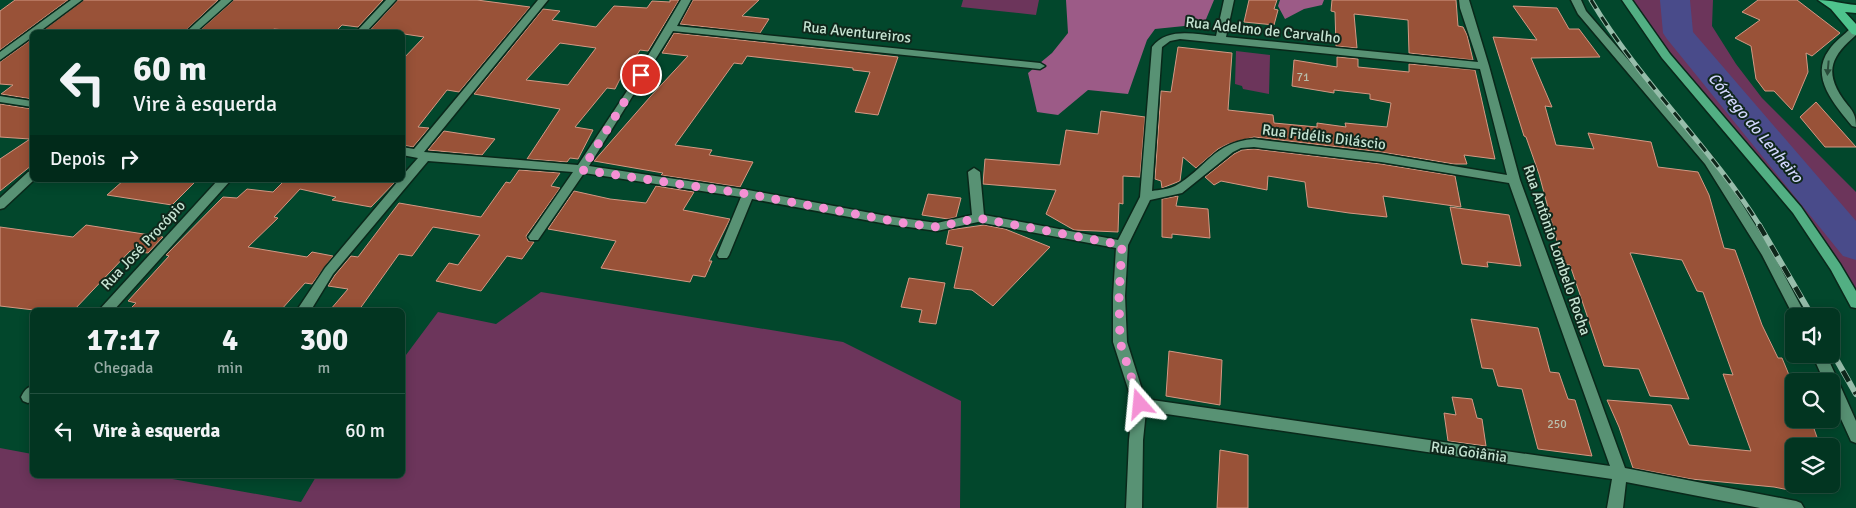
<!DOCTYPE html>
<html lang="pt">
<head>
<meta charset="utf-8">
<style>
  :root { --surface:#023521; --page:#0c3d2a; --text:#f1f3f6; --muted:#96aba5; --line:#23503f }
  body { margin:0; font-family:Signika,sans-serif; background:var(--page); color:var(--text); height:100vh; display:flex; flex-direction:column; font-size:19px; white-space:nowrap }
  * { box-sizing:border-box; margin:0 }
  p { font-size:16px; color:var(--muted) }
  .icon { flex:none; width:28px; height:28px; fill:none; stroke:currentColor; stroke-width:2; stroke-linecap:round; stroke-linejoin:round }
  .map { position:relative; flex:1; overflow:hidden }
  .panel { position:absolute; left:30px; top:308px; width:375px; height:170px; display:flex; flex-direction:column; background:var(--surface); border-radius:8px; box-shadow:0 2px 12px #0003,0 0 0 1px var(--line) }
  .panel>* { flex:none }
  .top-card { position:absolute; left:30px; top:30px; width:375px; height:152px; border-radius:8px; box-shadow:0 2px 12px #0003,0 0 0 1px var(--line); background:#023521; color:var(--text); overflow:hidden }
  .fabs { position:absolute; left:1785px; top:308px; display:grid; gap:10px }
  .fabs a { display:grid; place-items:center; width:55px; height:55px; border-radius:8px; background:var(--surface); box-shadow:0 2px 12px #0003,0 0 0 1px var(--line); font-size:25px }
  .pin { position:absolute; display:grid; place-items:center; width:42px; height:42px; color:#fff; margin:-21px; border:2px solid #fff; border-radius:50%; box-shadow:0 1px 5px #0007 }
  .me { position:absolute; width:55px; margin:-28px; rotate:342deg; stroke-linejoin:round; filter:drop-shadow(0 0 4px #0008) }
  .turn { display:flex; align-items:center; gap:18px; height:105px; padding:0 20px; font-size:22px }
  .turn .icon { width:65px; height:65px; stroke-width:2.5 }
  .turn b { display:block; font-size:35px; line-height:42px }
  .then { display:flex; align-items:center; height:48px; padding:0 20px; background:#0003; gap:10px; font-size:19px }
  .eta { display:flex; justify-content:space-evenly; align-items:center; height:85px; text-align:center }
  .eta b { font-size:30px; font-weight:700; line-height:35px }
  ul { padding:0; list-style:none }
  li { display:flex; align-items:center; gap:15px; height:75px; padding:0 20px; border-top:1px solid var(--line) }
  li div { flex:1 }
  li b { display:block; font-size:19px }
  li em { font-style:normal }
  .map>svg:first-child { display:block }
  .green { fill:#6c355b }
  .forest { fill:#9c5b87 }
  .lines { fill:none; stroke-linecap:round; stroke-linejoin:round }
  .river { fill:#494b8a; fill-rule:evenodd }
  .building { fill:#995238; stroke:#d49884; fill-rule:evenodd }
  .minor-casing { stroke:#09281a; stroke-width:3 }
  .major-casing { stroke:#09281a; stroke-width:3 }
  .highway-casing { stroke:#09281a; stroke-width:3 }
  .minor { fill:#589274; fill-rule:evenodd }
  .major { fill:#52af83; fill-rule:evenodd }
  .highway { fill:#4ec38d; fill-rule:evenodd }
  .rail-far1-casing { stroke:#96bdaa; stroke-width:5 }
  .rail-casing { stroke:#96bdaa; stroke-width:6 }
  .rail-far1 { stroke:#0f271b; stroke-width:3; stroke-dasharray:10; stroke-linecap:butt }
  .rail { stroke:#0f271b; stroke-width:4.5; stroke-dasharray:12; stroke-linecap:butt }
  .oneway { fill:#294c3a }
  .route { stroke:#f491d4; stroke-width:9; stroke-dasharray:0 16.2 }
  .labels { text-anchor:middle; stroke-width:4; stroke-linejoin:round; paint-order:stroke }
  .number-label { font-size:12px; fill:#babfac }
  .street-label { font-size:15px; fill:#c5e3d2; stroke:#0f271b }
  .water-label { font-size:16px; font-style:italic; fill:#d2d6fd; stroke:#0f271b }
</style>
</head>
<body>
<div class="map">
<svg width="1856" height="508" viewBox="0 0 1856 508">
  <rect width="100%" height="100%" fill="#02472c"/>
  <!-- green -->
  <g class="green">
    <polygon points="963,0 1039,0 1036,15 961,7"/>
    <polygon points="1632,0 1713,0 1712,26 1736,64 1762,98 1856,192 1856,295 1677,62"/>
    <polygon points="1236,51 1270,55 1269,94 1243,89 1242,86 1235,84"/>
    <polygon points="541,292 843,342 961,401 960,508 0,508 0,448 32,454 32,475 150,475 301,502 317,475 402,475 403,359 438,312 496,324"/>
  </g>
  <!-- forest -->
  <g class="forest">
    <polygon points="1066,0 1214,0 1204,24 1155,29 1147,40 1128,94 1088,90 1058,115 1037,112 1028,73 1052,53 1068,33"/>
    <polygon points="1280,0 1324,0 1322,5 1304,9 1285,19 1278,6"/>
  </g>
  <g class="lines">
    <!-- river -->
    <polygon class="river" points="1660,0 1690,0 1693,32 1856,221 1856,260 1843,256 1667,39 1663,33"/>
  </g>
  <!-- building -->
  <g class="building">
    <polygon points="15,0 68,0 0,50 0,11"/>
    <polygon points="84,0 218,0 184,32 41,32"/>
    <polygon points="234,0 383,0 358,27 342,25 335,32 305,32 274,29 270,32 198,32"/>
    <polygon points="398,0 477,0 530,7 459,92 447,90 418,127 429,128 413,147 402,145 402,60 424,37 371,29"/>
    <path d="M670,0h9l-31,51 -8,-1 -15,23h-2l-8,16 -8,-1 -32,39 18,3 -15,29 -8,-1 -3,4 -40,-3 33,-50 -86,-15 69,-85 17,2 -8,9 44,7 18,-21 33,2 5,-7 18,1zM560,43l36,5 -28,37 -42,-5z"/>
    <polygon points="693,0 759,0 742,16 769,19 760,33 680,24"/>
    <polygon points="1249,0 1277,0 1274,9 1278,10 1274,25 1244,22"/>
    <polygon points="1332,0 1456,0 1458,26 1463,27 1467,35 1473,60 1409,53 1408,20 1354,14 1357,48 1336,46 1335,12 1331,11"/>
    <polygon points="1758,0 1797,0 1840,33 1812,56 1806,53 1808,72 1792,110 1774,91 1765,91 1756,79 1751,46 1735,38 1760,20 1742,12"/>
    <polygon points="1513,6 1557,8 1569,29 1579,29 1600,57 1531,58 1552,107 1545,106 1556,145 1594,149 1588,133 1651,142 1658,167 1698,172 1709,195 1724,248 1735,250 1762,325 1778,358 1782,358 1794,387 1794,419 1811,420 1820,446 1794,446 1794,491 1774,487 1691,479 1633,468 1619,427 1607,400 1671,405 1689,445 1751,451 1723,374 1733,375 1703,292 1697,291 1682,260 1633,253 1630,253 1689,399 1650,396 1639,369 1604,366 1570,265 1563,264 1539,174 1526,137 1524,136 1493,37 1537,40"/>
    <polygon points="674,33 845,51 898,57 878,115 855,112 870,72 853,70 853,68 747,56 742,64 734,63 675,145 712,150 709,155 753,162 740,187 661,175 663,173 594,161 650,97 688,56 662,53"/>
    <polygon points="32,39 32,99 1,94 13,85 0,84 0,62"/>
    <polygon points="1178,47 1232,53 1228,110 1273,115 1274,123 1317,127 1317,123 1346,127 1345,123 1387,127 1391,103 1370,99 1370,94 1334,90 1334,93 1292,86 1294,60 1337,67 1337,57 1358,59 1358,67 1409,72 1409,64 1475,70 1495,159 1464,155 1467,164 1454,164 1381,152 1254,137 1228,144 1218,149 1196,168 1183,157 1180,181 1162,188 1161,181 1155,179 1161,91 1171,92"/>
    <polygon points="1816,102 1856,147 1825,147 1800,117"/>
    <polygon points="0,104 32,109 32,165 0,191 0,159 30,139 0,137"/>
    <polygon points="1101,111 1145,117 1140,177 1123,176 1123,204 1119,203 1118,232 1074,230 1046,214 1056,190 983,184 985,159 1060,165 1066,130 1098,134"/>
    <polygon points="444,131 495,139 482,155 428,150"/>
    <polygon points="1254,149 1381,164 1455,176 1461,207 1383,196 1387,217 1349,213 1308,207 1305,182 1268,176 1267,190 1221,181 1214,185 1205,177 1234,154 1242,150"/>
    <polygon points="519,170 560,173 551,186 560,188 526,236 528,241 534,242 522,259 507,256 481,291 436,281 449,263 458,265 480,235 433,227 412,256 399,254 359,310 330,310 348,289 328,286 335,275 351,256 358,257 399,203 481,217 506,182 510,183"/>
    <polygon points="124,180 197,180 172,205 107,195"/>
    <polygon points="285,180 397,180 371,207 332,200 336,197 300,189 274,217 278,218 248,247 307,257 312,252 333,256 312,284 305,283 281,310 129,310 136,303 128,301 169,256 166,255 223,197 237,198 247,189 273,192"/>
    <polygon points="656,186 694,192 683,210 730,219 709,261 712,261 705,277 693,275 690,282 601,268 616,241 548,229 574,191 610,199 646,203"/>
    <polygon points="928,194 961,198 956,217 948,219 922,215"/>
    <polygon points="1178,196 1176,206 1208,209 1210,238 1172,234 1172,238 1162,237 1162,199"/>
    <polygon points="1450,207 1509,215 1521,266 1487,262 1488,267 1462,264"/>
    <polygon points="86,225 163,237 148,253 130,251 74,310 34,310 0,306 0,227 73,237"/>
    <polygon points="984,225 1005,229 1050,247 993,306 972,290 954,288 963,247 946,244 949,230"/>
    <polygon points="909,278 945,283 936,324 919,322 922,310 901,307"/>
    <polygon points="1471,319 1538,328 1550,372 1559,373 1568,399 1575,400 1592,456 1538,449 1522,389 1498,386 1493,369 1482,368"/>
    <polygon points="1169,351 1222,360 1220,405 1166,396"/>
    <polygon points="1452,397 1472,399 1477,418 1482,419 1486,446 1448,441 1444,413 1456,415"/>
    <polygon points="1220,450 1248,455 1248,508 1217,508"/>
  </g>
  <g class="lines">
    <!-- minor casing -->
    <g class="minor-casing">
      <g id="minor">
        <polygon points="71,0 82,0 39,32 32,32 32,37 0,60 0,52"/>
        <polygon points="221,0 232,0 196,32 186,32"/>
        <polygon points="386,0 396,0 366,32 356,32"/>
        <path d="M538,0h10l-124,152 154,13 49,-74 54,-91h10l-14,26 363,37 5,3 -5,3 -367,-38 -84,135 159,24 139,26 50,7 35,-8 -4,-43 6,-4 6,4 4,43 134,25 22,-43 12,-150c15,-20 42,-13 64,-11l8,-36h10l-8,37 252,25 -18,-54 -1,-8h10l20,66 31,114 105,288 171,33 5,2 3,5h-44l-134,-26 -3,26h-16l5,-29 -466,-68 -3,29 -1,68h-16l3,-68 4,-36 -20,-62v-46l3,-48 -138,-26 -41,9 -50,-7 -135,-25 -23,56 -2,3h-8l-2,-3 24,-58 -157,-24 -46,67h-8l-2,-3 45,-65 -145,-11 -95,113 -22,36h-14l28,-42 74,-88h3v-4l16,-18 -16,-3v-8l12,2zM1180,39l300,30 27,106 -126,-21 -127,-15c-41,3 -48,30 -79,47 -6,3 -16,4 -23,5l10,-144 8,-6zM1254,147l127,15 128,21 101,283 -465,-67 -18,-57 -2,-46 3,-51 22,-45 32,-7 51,-41 8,-4z"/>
        <polygon points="1571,0 1581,0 1586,11 1713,158 1771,250 1806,316 1794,317 1762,255 1705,164 1578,14"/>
        <path d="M1856,27v8c-23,20 -33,35 -13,64 8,11 13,13 13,28l-4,-1c-17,-21 -43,-49 -23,-76 6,-9 15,-15 22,-22z"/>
        <polygon points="0,96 32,101 32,107 0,102"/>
        <polygon points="32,171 34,180 4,208 0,209 0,198 28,172"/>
        <polygon points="218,180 231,180 114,310 99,310"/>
        <polygon points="1812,354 1826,354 1856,421 1856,443 1851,441 1831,397 1831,381 1824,381"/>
        <path d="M32,386v15l-4,2 -5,-2 -2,-4c3,-6 5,-9 11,-11z"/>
      </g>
    </g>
    <!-- major casing -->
    <g class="major-casing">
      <polygon id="major" points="1622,0 1632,0 1670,54 1801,207 1840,264 1856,291 1856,308 1851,307 1831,270 1793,213 1662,58"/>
    </g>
    <!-- highway casing -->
    <g class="highway-casing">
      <path id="highway" d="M1818,0c14,0 24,4 38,5v8l-11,-1 11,12v11l-4,-1 -21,-25z"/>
    </g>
    <!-- minor -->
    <use href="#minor" class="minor"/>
    <!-- major -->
    <use href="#major" class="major"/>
    <!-- highway -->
    <use href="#highway" class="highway"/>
    <!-- rail-far1 casing -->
    <g class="rail-far1-casing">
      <path id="rail-far1" d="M1591,0c48,81 119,146 169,226"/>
    </g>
    <!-- rail casing -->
    <g class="rail-casing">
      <g id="rail">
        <polyline points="1759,225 1812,316"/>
        <polyline points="1831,350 1856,394"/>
      </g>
    </g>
    <!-- rail-far1 -->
    <use href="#rail-far1" class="rail-far1"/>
    <!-- rail -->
    <use href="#rail" class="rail"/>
  </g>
  <!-- one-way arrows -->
  <defs><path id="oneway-solid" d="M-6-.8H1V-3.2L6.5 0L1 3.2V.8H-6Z" transform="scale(1.25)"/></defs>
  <use class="oneway" href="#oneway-solid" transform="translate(1828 68) rotate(95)"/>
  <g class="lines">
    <!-- route -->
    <polyline class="route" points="641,75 582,170 748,194 903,223 937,227 978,218 1122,245 1119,296 1120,342 1140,404"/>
  </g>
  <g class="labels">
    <!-- number labels -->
    <g class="number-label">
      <text x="1303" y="81">71</text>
      <text x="1557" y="428">250</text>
    </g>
    <!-- street labels -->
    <g class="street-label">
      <text transform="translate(1263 30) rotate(6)" y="5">Rua Adelmo de Carvalho</text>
      <text transform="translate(857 32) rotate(6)" y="5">Rua Aventureiros</text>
      <text transform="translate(1324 137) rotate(7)" y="5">Rua Fidélis Diláscio</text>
      <text transform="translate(143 245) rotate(-47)" y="5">Rua José Procópio</text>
      <text transform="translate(1557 250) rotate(71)" y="5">Rua Antônio Lombelo Rocha</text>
      <text transform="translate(1469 452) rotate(8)" y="5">Rua Goiânia</text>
    </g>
    <!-- water labels -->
    <g class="water-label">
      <text transform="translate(1756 127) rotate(50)" y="6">Córrego do Lenheiro</text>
    </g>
  </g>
</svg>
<div class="fabs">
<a><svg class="icon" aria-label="sound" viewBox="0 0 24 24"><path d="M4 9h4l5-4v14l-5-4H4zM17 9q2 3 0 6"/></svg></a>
<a><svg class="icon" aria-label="search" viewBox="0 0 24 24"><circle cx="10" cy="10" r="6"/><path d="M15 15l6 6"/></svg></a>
<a><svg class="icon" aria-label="layers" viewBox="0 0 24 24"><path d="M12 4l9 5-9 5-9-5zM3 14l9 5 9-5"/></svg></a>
</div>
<div class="pin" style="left:641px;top:75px;background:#d93025"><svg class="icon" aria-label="arrive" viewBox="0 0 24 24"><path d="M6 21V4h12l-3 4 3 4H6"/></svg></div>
<svg class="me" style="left:1140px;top:404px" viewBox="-20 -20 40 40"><path d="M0-17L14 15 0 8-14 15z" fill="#f491d4" stroke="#fff" stroke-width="4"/></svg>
<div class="top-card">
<div class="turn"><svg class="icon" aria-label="left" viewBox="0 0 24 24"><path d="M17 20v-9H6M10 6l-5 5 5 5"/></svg><div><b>60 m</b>Vire à esquerda</div></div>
<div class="then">Depois<svg class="icon" aria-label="right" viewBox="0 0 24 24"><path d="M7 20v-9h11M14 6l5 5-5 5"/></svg></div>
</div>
<section class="panel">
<div class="eta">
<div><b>17:17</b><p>Chegada</p></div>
<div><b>4</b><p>min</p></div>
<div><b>300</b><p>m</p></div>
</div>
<ul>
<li><svg class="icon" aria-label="left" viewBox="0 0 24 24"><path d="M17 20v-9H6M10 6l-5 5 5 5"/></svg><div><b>Vire à esquerda</b></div><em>60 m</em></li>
</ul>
</section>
</div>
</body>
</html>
